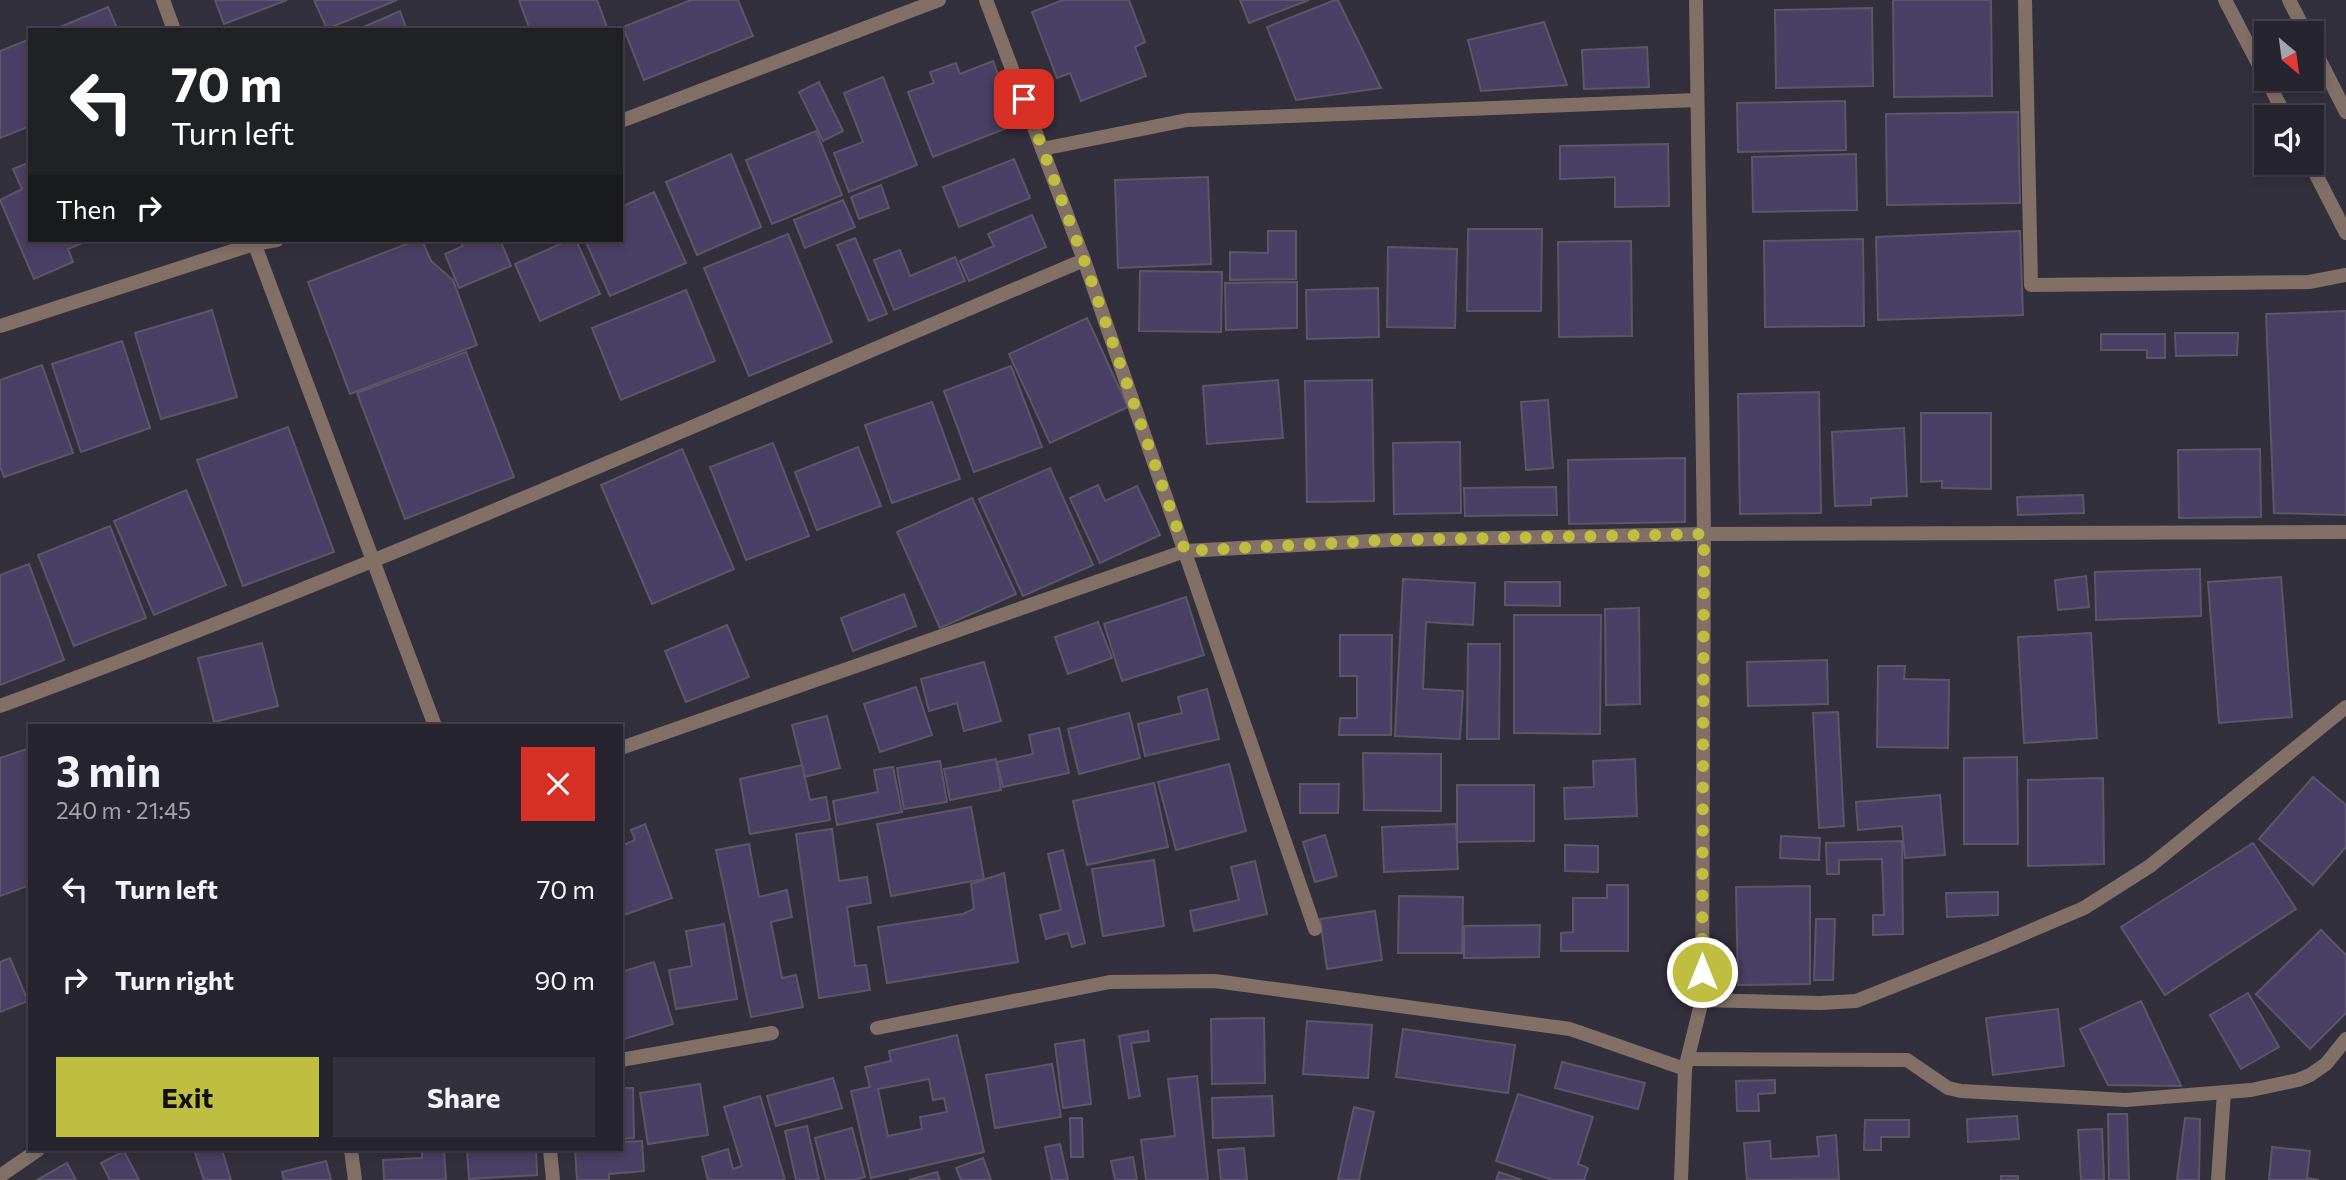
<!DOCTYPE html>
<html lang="en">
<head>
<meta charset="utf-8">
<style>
  :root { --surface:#26242e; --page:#32303a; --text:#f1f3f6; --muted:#a4a4aa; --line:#42414a; --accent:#bfbe41 }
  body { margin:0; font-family:Commissioner,sans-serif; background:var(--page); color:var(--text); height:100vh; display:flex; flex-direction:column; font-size:26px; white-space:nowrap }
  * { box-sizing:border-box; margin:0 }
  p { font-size:23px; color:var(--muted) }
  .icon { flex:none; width:38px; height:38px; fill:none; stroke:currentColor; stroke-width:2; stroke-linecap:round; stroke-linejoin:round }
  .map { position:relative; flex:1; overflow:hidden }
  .side { position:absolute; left:28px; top:724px; width:595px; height:427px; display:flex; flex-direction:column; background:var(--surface); border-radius:0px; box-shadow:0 4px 10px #0003,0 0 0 2px var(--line) }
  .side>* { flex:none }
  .top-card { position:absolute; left:28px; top:28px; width:595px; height:214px; border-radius:0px; box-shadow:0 4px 10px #0003,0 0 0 2px var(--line); background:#202124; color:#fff; overflow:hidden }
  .needle { width:46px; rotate:151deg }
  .controls { position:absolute; left:2254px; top:21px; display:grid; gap:14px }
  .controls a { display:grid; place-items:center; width:70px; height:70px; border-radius:0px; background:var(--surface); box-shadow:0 4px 10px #0003,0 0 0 2px var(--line); font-size:35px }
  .pin { position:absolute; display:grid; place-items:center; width:60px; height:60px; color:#fff; margin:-30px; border-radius:14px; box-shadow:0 4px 10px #0006 }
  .me { position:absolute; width:77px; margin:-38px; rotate:0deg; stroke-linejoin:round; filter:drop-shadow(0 0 5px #0008) }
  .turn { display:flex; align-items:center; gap:24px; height:147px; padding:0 28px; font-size:32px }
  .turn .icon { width:91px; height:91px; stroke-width:2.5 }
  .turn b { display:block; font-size:49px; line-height:60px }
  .then { display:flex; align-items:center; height:66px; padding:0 28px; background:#0003; gap:14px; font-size:26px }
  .round { display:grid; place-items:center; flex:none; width:74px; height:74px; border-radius:0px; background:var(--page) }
  .headline { display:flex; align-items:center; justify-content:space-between; height:119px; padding:0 28px }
  h1 { font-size:42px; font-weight:700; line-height:52px }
  .button { display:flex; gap:14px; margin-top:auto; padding:14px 28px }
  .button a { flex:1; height:80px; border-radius:0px; background:var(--accent); color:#111; font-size:28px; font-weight:700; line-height:80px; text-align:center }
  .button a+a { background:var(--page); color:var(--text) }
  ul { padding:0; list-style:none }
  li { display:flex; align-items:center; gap:21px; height:91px; padding:0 28px }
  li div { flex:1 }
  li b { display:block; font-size:26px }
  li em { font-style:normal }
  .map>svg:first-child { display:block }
  .building { fill:#4a3f64; stroke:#5b5766; stroke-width:2; fill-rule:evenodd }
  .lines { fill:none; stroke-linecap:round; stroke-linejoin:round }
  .minor { stroke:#827066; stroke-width:14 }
  .tertiary { stroke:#827066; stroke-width:14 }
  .route { stroke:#bfbe41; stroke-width:12; stroke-dasharray:0 21.6 }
</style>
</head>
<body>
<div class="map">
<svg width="2346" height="1180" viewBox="0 0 2346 1180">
  <rect width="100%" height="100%" fill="#33303d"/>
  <!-- building -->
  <g class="building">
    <polygon points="215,0 287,0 224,24"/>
    <polygon points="314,0 397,0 327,29"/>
    <polygon points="519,0 597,0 608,30 530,30"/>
    <polygon points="691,0 738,0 753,36 644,80 623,27"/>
    <polygon points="1063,0 1129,0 1145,42 1135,47 1146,76 1081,101 1070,73 1057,78 1032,12"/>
    <polygon points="1240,0 1309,0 1249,23"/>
    <polygon points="1335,0 1338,0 1381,88 1296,100 1267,27"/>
    <polygon points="1893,0 1991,0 1992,96 1894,97"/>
    <polygon points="108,7 118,30 53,30"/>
    <polygon points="1872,8 1873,86 1776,88 1775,10"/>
    <polygon points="400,11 407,30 357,30"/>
    <polygon points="1544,22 1567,85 1481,91 1468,40"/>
    <polygon points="30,39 30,126 0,138 0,51"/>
    <polygon points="1647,47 1649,87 1584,89 1582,50"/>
    <polygon points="993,61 1017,124 933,157 908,92 934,83 930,72 956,63 960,74"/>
    <polygon points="883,77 917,165 849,192 834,153 863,142 844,93"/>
    <polygon points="819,82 843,131 823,141 799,92"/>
    <polygon points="1845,101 1846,150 1738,152 1737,103"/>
    <polygon points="2018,112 2020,203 1887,205 1886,114"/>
    <polygon points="816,131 842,195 772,224 746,160"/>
    <polygon points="1668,144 1669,206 1615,207 1615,177 1560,179 1560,146"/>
    <polygon points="731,154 761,227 697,255 666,182"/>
    <polygon points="1856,154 1857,210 1753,212 1752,157"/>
    <polygon points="1014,159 1030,198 959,227 943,187"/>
    <polygon points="30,162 30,240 89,240 68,249 73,262 34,279 0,200 22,189 13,169"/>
    <polygon points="1208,177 1211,264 1118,268 1115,180"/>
    <polygon points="881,185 889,208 859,219 851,197"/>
    <polygon points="654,192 686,263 610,296 585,240 621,240 621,207"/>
    <polygon points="843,200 855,227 805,248 794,220"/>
    <polygon points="1032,215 1046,247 969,281 960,261 994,246 988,234"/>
    <polygon points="1468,229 1542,229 1541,311 1467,311"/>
    <polygon points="1268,231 1296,231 1296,279 1230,280 1230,252 1268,253"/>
    <polygon points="2020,231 2023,315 1878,320 1876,237"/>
    <polygon points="788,234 832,342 749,376 704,268"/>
    <polygon points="855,238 887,314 869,321 837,245"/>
    <polygon points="1863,239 1864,326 1765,327 1764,241"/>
    <polygon points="417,240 422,240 431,261 453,280 477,345 350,394 308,282"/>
    <polygon points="460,240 500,240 511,266 459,288 445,254 463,246"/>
    <polygon points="569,240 576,240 600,294 540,321 515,264"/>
    <polygon points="1631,241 1632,336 1559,337 1558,242"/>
    <polygon points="1388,247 1457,249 1455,328 1387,327"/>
    <polygon points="900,250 910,276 955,257 965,281 894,310 874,260"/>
    <polygon points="1140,271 1222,272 1221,332 1139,331"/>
    <polygon points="1297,282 1297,328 1226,330 1225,283"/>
    <polygon points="1378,288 1379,337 1307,339 1306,290"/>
    <polygon points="686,290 715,361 621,400 592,328"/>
    <polygon points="212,310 237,397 161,419 135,333"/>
    <polygon points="2346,311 2346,515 2274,513 2266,314"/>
    <polygon points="1087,318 1128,407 1050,443 1009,354"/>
    <polygon points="2175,333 2238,333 2237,355 2176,356"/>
    <polygon points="2101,334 2165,334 2165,358 2147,358 2147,350 2101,350"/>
    <polygon points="122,341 150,428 81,452 52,364"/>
    <polygon points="466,352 514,477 405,519 357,393"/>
    <polygon points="42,365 73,453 4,477 0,466 0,380"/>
    <polygon points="1011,366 1042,447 974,472 944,391"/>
    <polygon points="1278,380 1283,438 1207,444 1203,386"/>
    <polygon points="1372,380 1374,501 1307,502 1305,381"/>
    <polygon points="1819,392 1821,513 1740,514 1738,394"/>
    <polygon points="1548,400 1553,468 1526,470 1521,402"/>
    <polygon points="932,402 960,479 892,503 865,425"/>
    <polygon points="1921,413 1991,413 1991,489 1942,488 1942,481 1921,482"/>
    <polygon points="288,427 334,552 243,586 197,460"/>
    <polygon points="1904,428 1907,496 1871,498 1871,505 1835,506 1832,432"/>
    <polygon points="1460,442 1461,513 1394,514 1393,443"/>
    <polygon points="773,443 809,536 746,560 710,467"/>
    <polygon points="858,447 881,506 817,530 795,472"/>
    <polygon points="682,449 734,569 652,604 601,485"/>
    <polygon points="2260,449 2261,517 2179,518 2178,450"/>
    <polygon points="1685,458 1685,522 1569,524 1568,460"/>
    <polygon points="1050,468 1093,565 1023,596 979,499"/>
    <polygon points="1098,485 1105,501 1137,486 1160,535 1100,563 1070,498"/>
    <polygon points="1556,487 1557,515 1465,516 1464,488"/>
    <polygon points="186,490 226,585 154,615 114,521"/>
    <polygon points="2083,495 2084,513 2018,515 2017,497"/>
    <polygon points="972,498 1016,594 940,628 897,532"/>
    <polygon points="110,526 146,618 74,646 38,555"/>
    <polygon points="29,564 64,660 0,685 0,575"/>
    <polygon points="2200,569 2201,616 2096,620 2095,572"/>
    <polygon points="2086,576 2089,607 2058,610 2055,580"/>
    <polygon points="2281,577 2292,717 2219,723 2208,582"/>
    <polygon points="1403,579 1475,583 1473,625 1426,622 1423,689 1463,691 1460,739 1395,736"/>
    <polygon points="1505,582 1560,582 1560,606 1505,605"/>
    <polygon points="904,594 916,626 853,651 841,618"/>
    <polygon points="1186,597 1204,655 1122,681 1104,624"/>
    <polygon points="1639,608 1640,704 1606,705 1605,609"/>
    <polygon points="1514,615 1601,615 1600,734 1514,733"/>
    <polygon points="1098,622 1112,658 1068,674 1055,637"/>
    <polygon points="727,625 749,677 686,702 665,651"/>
    <polygon points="2091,633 2097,738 2024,743 2018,637"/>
    <polygon points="1340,635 1392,635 1391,735 1339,735 1340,718 1357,718 1357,676 1340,676"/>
    <polygon points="262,643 278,706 214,722 198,658"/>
    <polygon points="1468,644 1500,644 1499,739 1467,739"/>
    <polygon points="1827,660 1828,704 1748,706 1747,662"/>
    <polygon points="984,662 1001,721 964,731 957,703 929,711 921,679"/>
    <polygon points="1878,666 1905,666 1904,679 1949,680 1948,748 1877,747"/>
    <polygon points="916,687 932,735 880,752 864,704"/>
    <polygon points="1207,689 1219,739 1145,756 1138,724 1182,713 1178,697"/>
    <polygon points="1838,712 1844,826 1819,828 1813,713"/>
    <polygon points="1129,713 1140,758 1079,774 1068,729"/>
    <polygon points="827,716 840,768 805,777 792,725"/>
    <polygon points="1059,728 1069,773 1003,787 997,762 1033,754 1029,735"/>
    <polygon points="30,748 30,885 0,896 0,758"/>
    <polygon points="1363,753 1441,754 1441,811 1364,810"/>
    <polygon points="2017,757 2018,844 1964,844 1964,758"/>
    <polygon points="996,759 1001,790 950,800 944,769"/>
    <polygon points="1635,759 1637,816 1565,819 1564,788 1594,787 1593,761"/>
    <polygon points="940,761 947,802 904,809 897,768"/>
    <polygon points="1229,764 1246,831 1176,850 1158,782"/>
    <polygon points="802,765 810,800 826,797 830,820 750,834 740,779"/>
    <polygon points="893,767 902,812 837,825 833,801 878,792 874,770"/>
    <polygon points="2313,777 2346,805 2346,847 2313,885 2259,839"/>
    <polygon points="2103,778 2104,864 2028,866 2028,780"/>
    <polygon points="1154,783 1168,847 1087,865 1073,801"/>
    <polygon points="1300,784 1339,784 1338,813 1300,813"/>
    <polygon points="1457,785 1534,785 1534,841 1457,842"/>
    <polygon points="1940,795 1945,855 1905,858 1902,826 1858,830 1856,802"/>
    <polygon points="971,807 984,879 891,896 877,824"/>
    <polygon points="645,824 672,898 621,916 621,846 635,840 631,830"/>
    <polygon points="1456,824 1458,869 1384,872 1382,827"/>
    <polygon points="832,829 839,881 867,877 871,903 847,907 855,966 866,965 870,990 819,998 796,834"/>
    <polygon points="1325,835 1337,876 1315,882 1303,842"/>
    <polygon points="1781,836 1820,838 1819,860 1780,858"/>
    <polygon points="1902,841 1903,934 1873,935 1873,915 1884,915 1882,859 1839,860 1839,874 1827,874 1826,843"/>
    <polygon points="2253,843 2296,909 2165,995 2121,927"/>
    <polygon points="749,844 759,897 787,890 792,917 771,922 782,978 796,975 803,1007 751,1017 716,850"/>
    <polygon points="1565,845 1598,846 1598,872 1565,871"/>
    <polygon points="1063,850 1085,943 1072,947 1068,933 1046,939 1040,915 1061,910 1048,854"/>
    <polygon points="1154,860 1164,926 1103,936 1092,869"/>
    <polygon points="1255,861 1267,914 1194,931 1190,911 1239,900 1231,867"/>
    <polygon points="1004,873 1018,962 887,983 878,927 963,914 974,909 971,884"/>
    <polygon points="1607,885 1628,885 1628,951 1561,951 1561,933 1573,932 1573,898 1607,898"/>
    <polygon points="1810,886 1810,984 1738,985 1736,887"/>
    <polygon points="1998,892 1998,915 1947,917 1946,893"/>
    <polygon points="1399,896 1463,897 1462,953 1398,953"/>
    <polygon points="1375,911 1382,960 1327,969 1320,919"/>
    <polygon points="1816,919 1835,919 1833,980 1814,980"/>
    <polygon points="724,924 737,999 676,1009 669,970 692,966 686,931"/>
    <polygon points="1540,925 1539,957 1464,958 1464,926"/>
    <polygon points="2321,930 2346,955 2346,1013 2310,1049 2256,994"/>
    <polygon points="10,958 28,1001 0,1012 0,962"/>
    <polygon points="654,962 673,1024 621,1040 621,972"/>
    <polygon points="2248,993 2279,1047 2241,1069 2210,1015"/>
    <polygon points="2141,1001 2181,1086 2108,1085 2080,1029"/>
    <polygon points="2058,1009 2064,1066 1993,1075 1986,1018"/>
    <polygon points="1264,1018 1265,1083 1212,1084 1211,1019"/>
    <polygon points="1307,1021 1372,1025 1368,1078 1303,1074"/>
    <polygon points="1403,1029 1515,1045 1508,1093 1396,1077"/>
    <polygon points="1148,1031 1149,1041 1131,1043 1140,1096 1129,1098 1119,1036"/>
    <path d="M957,1035l27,117 -113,26 -20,-87 19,-4 -5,-20 26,-6 -2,-10zM929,1079l4,21 11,-2 3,14 -27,5 2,12 -34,7 -10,-47z"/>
    <polygon points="1084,1040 1091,1104 1063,1108 1055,1044"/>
    <polygon points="1562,1062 1645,1083 1638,1109 1555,1088"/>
    <polygon points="1052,1064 1061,1117 995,1128 986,1075"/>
    <polygon points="1197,1076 1208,1180 1146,1180 1141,1140 1175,1136 1168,1079"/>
    <polygon points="833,1078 842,1108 776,1126 767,1096"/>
    <polygon points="1775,1080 1775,1093 1758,1094 1759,1111 1737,1111 1736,1081"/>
    <polygon points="700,1084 708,1135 648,1144 640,1093"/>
    <polygon points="621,1088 633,1088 634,1138 621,1139"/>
    <polygon points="1518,1094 1593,1117 1578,1164 1588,1168 1584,1180 1553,1180 1496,1161"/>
    <polygon points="760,1096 785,1180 708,1180 702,1157 728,1149 733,1169 742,1166 724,1107"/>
    <polygon points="1272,1096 1274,1136 1213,1138 1212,1098"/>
    <polygon points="1354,1107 1374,1112 1359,1180 1338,1180"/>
    <polygon points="2108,1114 2127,1114 2129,1180 2109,1180"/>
    <polygon points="2017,1116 2019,1139 1968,1142 1967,1119"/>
    <polygon points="1070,1118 1082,1118 1083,1157 1071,1157"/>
    <polygon points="2185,1118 2200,1119 2199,1180 2177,1180"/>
    <polygon points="1865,1120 1909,1120 1909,1137 1881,1137 1881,1150 1864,1150"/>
    <polygon points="807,1126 819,1180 796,1180 785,1131"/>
    <polygon points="852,1128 865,1177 854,1180 826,1180 815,1138"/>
    <polygon points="2102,1129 2104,1180 2081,1180 2078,1130"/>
    <polygon points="1836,1135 1839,1179 1747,1180 1744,1143 1770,1141 1771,1159 1819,1156 1817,1137"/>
    <polygon points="642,1141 644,1171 609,1174 609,1180 577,1180 575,1150 621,1150 621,1142"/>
    <polygon points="1060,1144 1068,1180 1052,1180 1045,1147"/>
    <polygon points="2272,1147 2310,1151 2307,1178 2319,1180 2269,1180"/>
    <polygon points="1244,1148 1247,1180 1221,1180 1218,1150"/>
    <polygon points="194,1150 222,1150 231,1180 204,1180"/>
    <polygon points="422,1150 444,1150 446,1180 384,1180 383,1160 422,1158"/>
    <polygon points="467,1150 536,1150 537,1175 469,1179"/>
    <polygon points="124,1151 139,1180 110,1180 101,1163"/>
    <polygon points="1133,1157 1137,1180 1115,1180 1111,1161"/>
    <polygon points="983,1158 991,1180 961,1180 956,1168"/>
    <polygon points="326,1161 331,1180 284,1180 282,1172"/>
    <polygon points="67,1163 76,1180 37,1180"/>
    <polygon points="937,1172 940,1180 909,1180"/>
    <polygon points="1499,1172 1522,1180 1496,1180"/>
    <rect x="2001" y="1176" width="17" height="4"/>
  </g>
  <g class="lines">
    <!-- minor -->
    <g class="minor">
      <polyline points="163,0 174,30"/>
      <polyline points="986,0 1084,260 1315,929"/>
      <polyline points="2025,0 2031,285 2309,282 2346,275"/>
      <polyline points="621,121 939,0"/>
      <polyline points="1042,149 1187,120 1697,100"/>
      <polyline points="253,240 435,726"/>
      <polyline points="0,326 254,244 277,240"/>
      <path d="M0,706c367,-135 724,-294 1084,-446"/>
      <polyline points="621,748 1185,551 1390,540 1704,534 2346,532"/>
      <polyline points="1702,1000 1820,1003 1856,1001 1995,946 2084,908 2150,866 2346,707"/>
      <polyline points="877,1028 1110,982 1215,981 1570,1029 1685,1069"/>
      <polyline points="1688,1059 1907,1060 1948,1088 1961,1091 2126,1100 2251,1090 2298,1080 2310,1075 2326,1064 2346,1039"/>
      <polyline points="621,1060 772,1033"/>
      <polyline points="351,1150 355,1180"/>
      <polyline points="550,1150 553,1180"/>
      <polyline points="0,1176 38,1150"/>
      <polyline points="1681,1180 1685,1069 1702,1000 1704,534 1696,0"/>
      <polyline points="2218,1180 2224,1092"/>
    </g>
    <!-- tertiary -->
    <g class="tertiary">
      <polyline points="2225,0 2286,117"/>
      <polyline points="2289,0 2306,33"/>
      <polyline points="2312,45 2346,112"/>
      <polyline points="2310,163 2346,233"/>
    </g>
  </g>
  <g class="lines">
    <!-- route -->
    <polyline class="route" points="1024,99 1084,260 1185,551 1390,540 1704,534 1702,972"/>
  </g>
</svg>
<div class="controls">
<a><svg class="needle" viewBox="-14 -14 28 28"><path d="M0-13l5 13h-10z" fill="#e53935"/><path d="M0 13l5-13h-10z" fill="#a4a4aa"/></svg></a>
<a><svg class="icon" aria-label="sound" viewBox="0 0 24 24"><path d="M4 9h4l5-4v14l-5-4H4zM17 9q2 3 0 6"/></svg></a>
</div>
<div class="pin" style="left:1024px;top:99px;background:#d93025"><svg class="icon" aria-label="arrive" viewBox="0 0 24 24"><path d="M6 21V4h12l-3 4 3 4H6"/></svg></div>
<svg class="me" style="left:1702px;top:972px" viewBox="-20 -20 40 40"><circle r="17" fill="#bfbe41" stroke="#fff" stroke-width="3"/><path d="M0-11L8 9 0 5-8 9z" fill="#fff"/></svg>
<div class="top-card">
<div class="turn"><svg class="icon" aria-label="left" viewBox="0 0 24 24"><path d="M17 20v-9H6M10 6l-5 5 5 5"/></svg><div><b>70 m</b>Turn left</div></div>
<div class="then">Then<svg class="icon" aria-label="right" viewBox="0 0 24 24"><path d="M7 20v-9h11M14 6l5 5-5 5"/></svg></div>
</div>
<section class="side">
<div class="headline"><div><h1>3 min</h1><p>240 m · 21:45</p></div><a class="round" style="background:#d93025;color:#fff"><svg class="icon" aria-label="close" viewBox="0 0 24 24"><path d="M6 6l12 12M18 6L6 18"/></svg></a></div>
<ul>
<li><svg class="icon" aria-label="left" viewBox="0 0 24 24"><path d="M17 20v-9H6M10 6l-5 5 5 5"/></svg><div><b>Turn left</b></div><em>70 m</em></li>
<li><svg class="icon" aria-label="right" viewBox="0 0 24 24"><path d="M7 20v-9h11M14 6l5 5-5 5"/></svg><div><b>Turn right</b></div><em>90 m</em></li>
</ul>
<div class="button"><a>Exit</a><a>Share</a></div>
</section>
</div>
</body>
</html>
